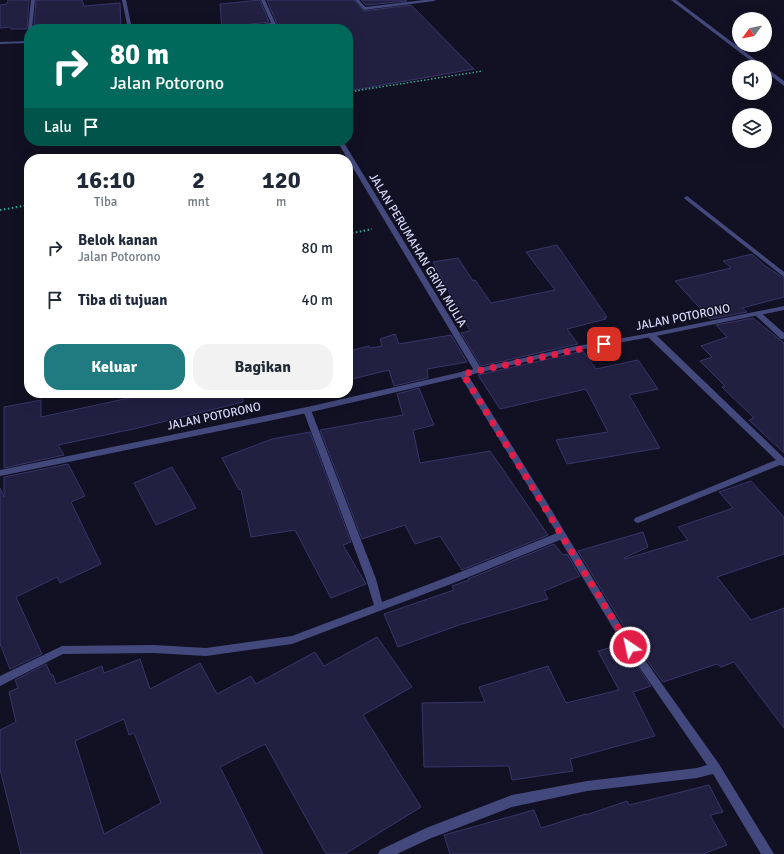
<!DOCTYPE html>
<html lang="id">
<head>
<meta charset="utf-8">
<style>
  :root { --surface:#fff; --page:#f2f2f3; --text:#1f2937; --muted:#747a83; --accent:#1f7b7f }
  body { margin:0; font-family:Signika,sans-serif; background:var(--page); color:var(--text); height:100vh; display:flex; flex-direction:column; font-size:15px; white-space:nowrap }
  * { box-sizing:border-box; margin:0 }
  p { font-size:13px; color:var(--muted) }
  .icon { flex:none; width:22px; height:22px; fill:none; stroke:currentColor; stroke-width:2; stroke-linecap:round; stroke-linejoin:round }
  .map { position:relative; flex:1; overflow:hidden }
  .drawer { position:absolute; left:24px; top:154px; width:329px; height:244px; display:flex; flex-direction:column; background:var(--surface); border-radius:16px; box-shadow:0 4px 16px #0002 }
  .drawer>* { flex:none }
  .guide { position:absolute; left:24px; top:24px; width:329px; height:122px; border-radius:16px; box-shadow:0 4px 16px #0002; background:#00695c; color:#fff; overflow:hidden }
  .needle { width:26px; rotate:238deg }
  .buttons { position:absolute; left:732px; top:12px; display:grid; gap:8px }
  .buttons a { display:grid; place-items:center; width:40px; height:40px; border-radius:50%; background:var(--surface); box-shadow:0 4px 16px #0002; font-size:20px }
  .pin { position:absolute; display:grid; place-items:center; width:34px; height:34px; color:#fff; margin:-17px; border-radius:8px; box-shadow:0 2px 6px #0006 }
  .me { position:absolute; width:44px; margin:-22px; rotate:326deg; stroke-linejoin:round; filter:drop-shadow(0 0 3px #0008) }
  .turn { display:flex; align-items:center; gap:14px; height:84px; padding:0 20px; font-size:18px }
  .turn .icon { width:52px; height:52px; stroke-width:2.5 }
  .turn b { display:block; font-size:28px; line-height:34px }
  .then { display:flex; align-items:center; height:38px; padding:0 20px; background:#0003; gap:8px; font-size:15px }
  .eta { display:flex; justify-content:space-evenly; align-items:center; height:68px; text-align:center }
  .eta b { font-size:24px; font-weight:800; line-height:28px }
  .cta { display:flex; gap:8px; margin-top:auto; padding:8px 20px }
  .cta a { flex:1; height:46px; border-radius:16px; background:var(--accent); color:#fff; font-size:16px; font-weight:800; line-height:46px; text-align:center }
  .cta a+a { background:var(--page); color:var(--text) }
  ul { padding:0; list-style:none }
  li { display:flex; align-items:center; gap:12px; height:52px; padding:0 20px }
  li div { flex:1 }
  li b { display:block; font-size:15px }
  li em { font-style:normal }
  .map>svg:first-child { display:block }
  .building { fill:#222041; stroke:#38356a; fill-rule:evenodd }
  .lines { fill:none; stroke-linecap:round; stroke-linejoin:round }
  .path-far1 { stroke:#3fa792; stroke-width:1.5; stroke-dasharray:1.5 2; stroke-linecap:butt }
  .path { stroke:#3fa792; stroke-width:2; stroke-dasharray:1.5 2.5; stroke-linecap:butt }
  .minor { fill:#43497c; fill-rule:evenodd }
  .tertiary { fill:#43497c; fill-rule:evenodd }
  .route { stroke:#e11d48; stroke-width:7; stroke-dasharray:0 12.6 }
  .labels { text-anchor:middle; stroke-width:3; stroke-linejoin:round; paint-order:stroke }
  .street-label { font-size:12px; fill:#d8d9fa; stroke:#121123 }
</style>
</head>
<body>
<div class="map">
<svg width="784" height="854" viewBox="0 0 784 854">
  <rect width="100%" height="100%" fill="#121123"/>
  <!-- building -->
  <g class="building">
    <polygon points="8,0 29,0 27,29 11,29 11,27 0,28 0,5 7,4"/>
    <polygon points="36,0 82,0 84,6 120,3 121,29 34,29"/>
    <polygon points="260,0 269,22 227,27 222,29 220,4"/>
    <polygon points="267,0 354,0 364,11 411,5 474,69 348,91 348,29 279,29"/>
    <polygon points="361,0 406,0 407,1 366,5"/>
    <polygon points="557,245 607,317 604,318 606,319 567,329 578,344 481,366 461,333 470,331 433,262 458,258 473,281 475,280 491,303 555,290 526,252"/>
    <polygon points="752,254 765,266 784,278 784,297 742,308 747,312 710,319 675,281 731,268 723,261"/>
    <polygon points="753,318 784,343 784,453 749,420 754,418 722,387 725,386 700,361 712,357 701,346 727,337 716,325"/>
    <polygon points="395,334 399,344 451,335 467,362 427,369 428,378 394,386 389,370 348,380 348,351 369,346 370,348 382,346 380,339"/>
    <polygon points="583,351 596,369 638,360 658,389 629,395 660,448 567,464 556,440 608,432 586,389 500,409 478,375"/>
    <polygon points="419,388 434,425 413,430 420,463 490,451 548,535 462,570 440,536 415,544 405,525 362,539 320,430 403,415 397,394"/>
    <polygon points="152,393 242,393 243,402 138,428 58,445 64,455 4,468 4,407 41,400 41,417"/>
    <polygon points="310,432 351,542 343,545 366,584 331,598 295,530 251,537 241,489 239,490 222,458 272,439"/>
    <polygon points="68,464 85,496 71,502 101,564 60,583 57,577 16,597 42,654 10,669 0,644 0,488 4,497 4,477"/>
    <polygon points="172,467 196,508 156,525 134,483"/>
    <polygon points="751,481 784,517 784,554 717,577 751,620 784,608 784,728 734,662 721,667 717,664 663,682 632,640 578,551 643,532 648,547 624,558 625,559 688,540 678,527 733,508 719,492"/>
    <polygon points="554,544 563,555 567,554 580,576 544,591 548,599 459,625 398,647 384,614 454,590 452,586 469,580 468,579"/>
    <path d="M377,637l35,50 -49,28 58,92 -76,47h-19l-61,-110 -45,23 43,87h-242l-21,-85v-39l16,-8 -7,-30 9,-4 -3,-8 31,-16 5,11h2l3,9 46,-18 2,7 36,-14 10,30 50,-26 17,31 34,-18 5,8 59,-32 9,14zM124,719l5,16 5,-2 27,70 -57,31 -29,-93z"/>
    <polygon points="622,644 651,686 633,692 655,736 570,759 573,771 512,780 509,766 424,767 422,703 485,702 479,687 548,666 566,703 619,690 598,651"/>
    <polygon points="709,785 723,812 710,815 727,845 703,854 450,854 444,835 534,810 541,828 586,814 586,815 627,801 629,805"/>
  </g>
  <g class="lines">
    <!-- path-far1 -->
    <polyline class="path-far1" points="348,92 483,71"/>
    <!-- path -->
    <g class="path">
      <polyline points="0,210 29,205"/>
      <polyline points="348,234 372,229"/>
    </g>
    <!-- minor -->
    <g class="minor">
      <polygon points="31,0 35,0 32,29 29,29 29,30 28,29"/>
      <polygon points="122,0 126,0 132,29 128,29"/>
      <polygon points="261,0 265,0 278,29 274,29 272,25 240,29 225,29 227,28 271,23"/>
      <polygon points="355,0 359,0 365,7 424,0 436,0 434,1 364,10"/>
      <polygon points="671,0 676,0 765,67 759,67"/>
      <polygon points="29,41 29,43 0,44 0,42"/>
      <polygon points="765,67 784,81 784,86 765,71"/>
      <polygon points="337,141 343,141 482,370 481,372 475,372"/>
      <polygon points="687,196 784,272 784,277 685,199 684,198"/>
      <polygon points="756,312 760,312 784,333 784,339 781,339 756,316 754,314"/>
      <polygon points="648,333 654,333 784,458 784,466 780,465 638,523 635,522 634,520 635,518 776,460 648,337 647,335"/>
      <polygon points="463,371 466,372 540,491 625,632 719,764 774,854 761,854 713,774 697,778 587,791 512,807 429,839 397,854 378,854 380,850 426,828 512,795 587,781 697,768 707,765 619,638 560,540 459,581 292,644 206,656 154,653 63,654 0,686 0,676 62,646 154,645 206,648 292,636 374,605 366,579 303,410 307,407 311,410 376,579 382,602 453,575 557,533 459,374"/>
    </g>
    <!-- tertiary -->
    <polygon class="tertiary" points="784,306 784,310 651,337 572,351 307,413 0,476 0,470 307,407 572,347 651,333"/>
  </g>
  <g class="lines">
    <!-- route -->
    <polyline class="route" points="604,344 463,374 630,647"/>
  </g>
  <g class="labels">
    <!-- street labels -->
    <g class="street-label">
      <text transform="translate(418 250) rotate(59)" y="4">JALAN PERUMAHAN GRIYA MULIA</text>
      <text transform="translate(683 317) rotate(-11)" y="4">JALAN POTORONO</text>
      <text transform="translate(214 416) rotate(-12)" y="4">JALAN POTORONO</text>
    </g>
  </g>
</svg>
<div class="buttons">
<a><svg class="needle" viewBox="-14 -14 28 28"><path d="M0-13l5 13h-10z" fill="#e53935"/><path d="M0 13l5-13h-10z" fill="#747a83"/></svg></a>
<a><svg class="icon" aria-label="sound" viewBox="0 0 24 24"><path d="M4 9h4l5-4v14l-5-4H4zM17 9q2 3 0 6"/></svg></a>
<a><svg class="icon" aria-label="layers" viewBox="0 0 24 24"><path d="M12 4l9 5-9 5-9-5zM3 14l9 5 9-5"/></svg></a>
</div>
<div class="pin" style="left:604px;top:344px;background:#d93025"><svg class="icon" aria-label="arrive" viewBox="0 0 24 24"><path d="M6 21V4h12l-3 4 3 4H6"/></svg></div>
<svg class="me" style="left:630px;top:647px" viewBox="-20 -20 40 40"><circle r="17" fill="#e11d48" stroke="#fff" stroke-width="3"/><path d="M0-11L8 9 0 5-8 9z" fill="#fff"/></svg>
<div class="guide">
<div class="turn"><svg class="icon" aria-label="right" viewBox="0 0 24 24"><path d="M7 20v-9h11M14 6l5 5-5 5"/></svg><div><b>80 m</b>Jalan Potorono</div></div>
<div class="then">Lalu<svg class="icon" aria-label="arrive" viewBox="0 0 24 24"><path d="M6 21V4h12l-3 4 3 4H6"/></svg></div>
</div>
<section class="drawer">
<div class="eta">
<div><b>16:10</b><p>Tiba</p></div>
<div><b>2</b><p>mnt</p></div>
<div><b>120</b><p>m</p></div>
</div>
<ul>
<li><svg class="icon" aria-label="right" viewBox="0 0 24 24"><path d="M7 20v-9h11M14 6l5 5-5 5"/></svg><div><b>Belok kanan</b><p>Jalan Potorono</p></div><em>80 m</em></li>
<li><svg class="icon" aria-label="arrive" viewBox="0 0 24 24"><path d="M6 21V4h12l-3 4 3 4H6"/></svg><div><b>Tiba di tujuan</b></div><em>40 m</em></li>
</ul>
<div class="cta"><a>Keluar</a><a>Bagikan</a></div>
</section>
</div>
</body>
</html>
